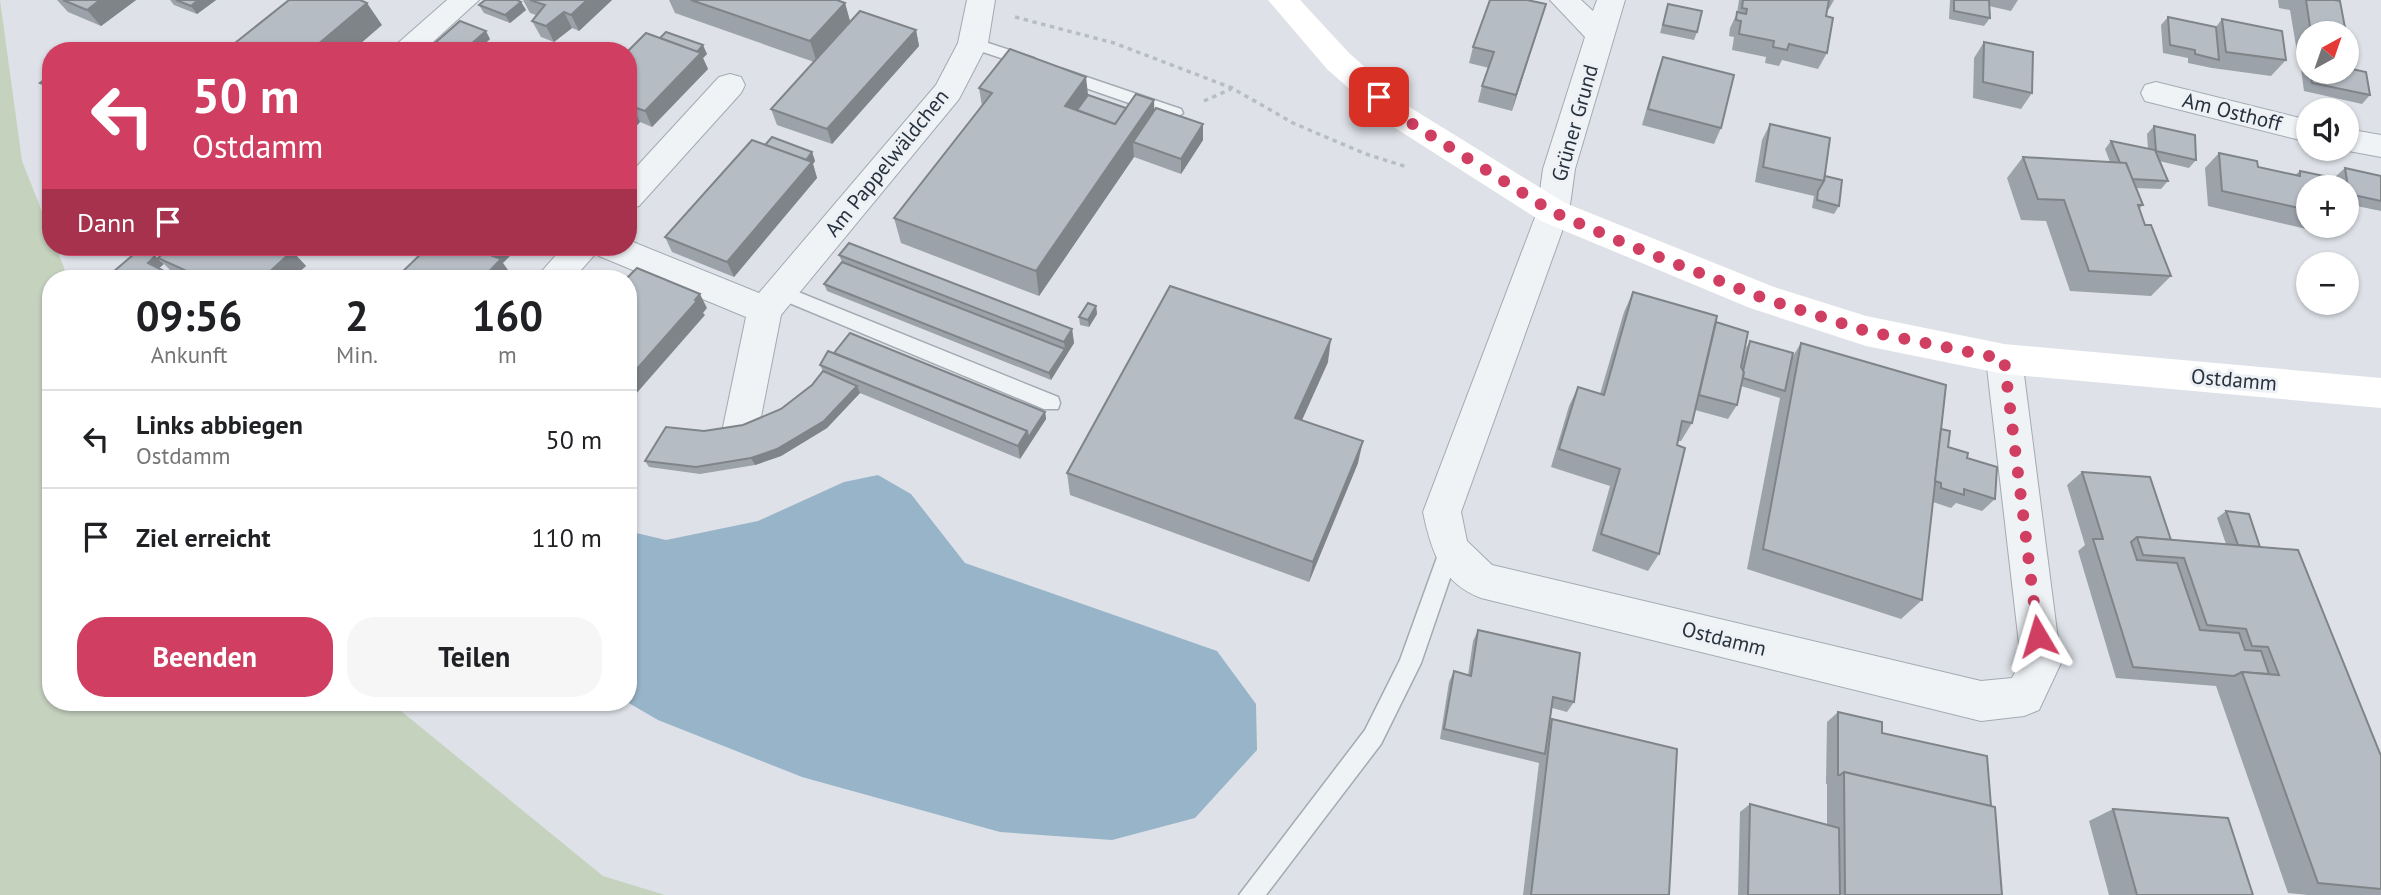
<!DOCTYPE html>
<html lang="de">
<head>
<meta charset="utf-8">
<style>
  :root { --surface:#fff; --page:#f6f6f6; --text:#202124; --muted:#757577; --line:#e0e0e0; --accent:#d03f62 }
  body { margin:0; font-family:"PT Sans",sans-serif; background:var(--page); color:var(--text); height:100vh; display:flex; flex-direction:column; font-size:26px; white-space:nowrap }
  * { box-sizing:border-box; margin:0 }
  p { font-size:23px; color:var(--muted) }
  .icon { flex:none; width:38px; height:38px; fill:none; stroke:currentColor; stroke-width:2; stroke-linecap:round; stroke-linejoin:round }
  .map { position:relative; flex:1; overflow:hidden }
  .side { position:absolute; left:42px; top:270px; width:595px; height:441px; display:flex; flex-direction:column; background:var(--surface); border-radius:28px; box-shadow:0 2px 5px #0004 }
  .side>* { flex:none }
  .guide { position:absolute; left:42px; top:42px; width:595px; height:214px; border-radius:28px; box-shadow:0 2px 5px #0004; background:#d03f62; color:#fff; overflow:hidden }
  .needle { width:46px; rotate:40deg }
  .fabs { position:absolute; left:2296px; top:21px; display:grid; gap:14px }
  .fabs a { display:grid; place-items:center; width:63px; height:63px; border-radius:50%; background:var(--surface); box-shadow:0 2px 5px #0004; font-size:35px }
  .pin { position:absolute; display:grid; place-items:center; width:60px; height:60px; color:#fff; margin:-30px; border-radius:14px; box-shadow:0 4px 10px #0006 }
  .me { position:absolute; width:77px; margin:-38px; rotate:353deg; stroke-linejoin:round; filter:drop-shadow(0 0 5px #0008) }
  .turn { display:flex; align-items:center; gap:24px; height:147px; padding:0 35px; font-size:32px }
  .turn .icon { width:91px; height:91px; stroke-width:2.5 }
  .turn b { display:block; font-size:49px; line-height:60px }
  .then { display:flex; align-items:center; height:66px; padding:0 35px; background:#0003; gap:14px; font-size:26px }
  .eta { display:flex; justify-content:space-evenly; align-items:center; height:119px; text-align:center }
  .eta b { font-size:42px; font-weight:600; line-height:49px }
  .button { display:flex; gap:14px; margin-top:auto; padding:14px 35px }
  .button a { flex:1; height:80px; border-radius:28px; background:var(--accent); color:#fff; font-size:28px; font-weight:600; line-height:80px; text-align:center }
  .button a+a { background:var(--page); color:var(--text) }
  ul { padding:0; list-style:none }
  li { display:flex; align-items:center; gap:21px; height:98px; padding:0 35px; border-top:2px solid var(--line) }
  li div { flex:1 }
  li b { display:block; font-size:26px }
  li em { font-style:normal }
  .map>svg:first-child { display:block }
  .green { fill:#c5d2be }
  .water { fill:#98b4c9 }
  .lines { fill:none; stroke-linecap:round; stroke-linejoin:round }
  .lane-casing { stroke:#a3aab2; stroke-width:3 }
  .street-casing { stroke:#a3aab2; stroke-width:2 }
  .path { stroke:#b8bdc2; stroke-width:3.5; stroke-dasharray:4.5 4.5; stroke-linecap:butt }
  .lane { fill:#f0f3f6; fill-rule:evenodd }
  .street { fill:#f0f3f6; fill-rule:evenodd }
  .secondary { fill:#fff; fill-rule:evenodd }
  .wall { fill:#9ca2a9 }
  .shaded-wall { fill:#7f8489 }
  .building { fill:#b5bcc4; stroke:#7f8489; stroke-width:2 }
  .route { stroke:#d03f62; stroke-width:12; stroke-dasharray:0 21.6 }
  .labels { text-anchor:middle; stroke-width:6; stroke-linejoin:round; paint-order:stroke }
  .street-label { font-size:21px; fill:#27323e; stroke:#edf1f5 }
</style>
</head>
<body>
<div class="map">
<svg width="2381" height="895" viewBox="0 0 2381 895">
  <rect width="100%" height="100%" fill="#dee2e8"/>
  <!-- green -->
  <polygon class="green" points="0,0 22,161 51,234 51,247 56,247 68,278 51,278 51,702 390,702 603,876 665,895 0,895"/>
  <!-- water -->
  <polygon class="water" points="878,475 911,494 965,563 1217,651 1256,704 1257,750 1195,818 1112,840 1000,832 802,777 658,720 627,702 628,531 666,540 758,521 844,482"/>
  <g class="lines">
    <!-- lane casing -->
    <g class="lane-casing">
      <g id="lane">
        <polygon points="973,38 1034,58 1036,62 1028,67 968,47 968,39"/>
        <polygon points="1063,69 1181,109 1183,113 1175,119 1057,78 1057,70"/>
        <polygon points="781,285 1058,397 1060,403 1058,409 1044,409 775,297 772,292 775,287"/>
        <polygon points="1450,540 1457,543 1460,549 1421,663 1381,744 1266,895 1239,895 1365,730 1400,660 1440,549 1443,543"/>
      </g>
    </g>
    <!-- street casing -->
    <g class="street-casing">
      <g id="street">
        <polygon points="447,0 479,0 423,51 389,51"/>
        <polygon points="967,0 995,0 988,43 959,99 781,315 759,427 754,438 741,442 728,438 723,427 746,317 599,256 597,252 574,278 536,278 563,247 628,247 628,240 759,293 936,85 958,43"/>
        <path d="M1550,0h31l12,11 4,-11h28l-50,169 -6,43 -108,300 6,29 25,24 489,116 31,-3 9,-17 -35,-302 6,-10 12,-4 12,4 6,10 39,304 -22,47 -15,6 -43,5 -500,-123c-40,-15 -50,-48 -58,-86l114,-300 6,-43 42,-132z"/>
        <polygon points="730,74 741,77 745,85 741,93 639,206 628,209 628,176 719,77"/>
        <polygon points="2156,82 2308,120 2308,142 2145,101 2141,93 2145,85"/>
        <polygon points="2347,129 2381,135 2381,157 2338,149 2347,149"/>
      </g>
    </g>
    <!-- path -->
    <g class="path">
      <polyline points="1015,17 1114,43 1232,88 1293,123 1366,154 1407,167"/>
      <polyline points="1204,101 1231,89"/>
    </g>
    <!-- lane -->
    <use href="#lane" class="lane"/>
    <!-- street -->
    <use href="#street" class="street"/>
    <!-- secondary -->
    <polygon class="secondary" points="1268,0 1300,0 1349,53 1411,108 1565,203 1774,287 1866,316 2004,344 2381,378 2381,408 2004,374 1866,346 1750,308 1541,221 1389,124 1327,69"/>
  </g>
  <!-- wall -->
  <g class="wall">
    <polygon points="57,0 136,0 101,26 68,12"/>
    <polygon points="170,0 216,0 197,14 174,5"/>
    <polygon points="523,0 612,0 579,31 572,28 554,42 541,37 532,21 536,15 530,13"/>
    <polygon points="669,0 837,0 845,3 850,21 916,30 919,46 832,144 777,125 771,109 814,62 675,13"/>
    <polygon points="1739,0 1834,0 1829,9 1827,9 1826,16 1827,53 1818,69 1782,60 1779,66 1765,63 1766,57 1732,50 1734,37 1729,36 1730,28 1737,13"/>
    <polygon points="1950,0 2018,0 2011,11 1989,6 1990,18 1984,26 1949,19"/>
    <polygon points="2278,0 2334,0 2346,33 2308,33 2308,72 2347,72 2370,95 2362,104 2304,91 2301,69 2304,65 2299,64 2290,10 2279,8"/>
    <polygon points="521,2 526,10 510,23 484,13 479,5"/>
    <polygon points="1668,4 1697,32 1694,40 1660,33"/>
    <polygon points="2168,17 2216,27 2222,19 2286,60 2271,76 2212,68 2188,63 2188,58 2163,53 2161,25"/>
    <polygon points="1541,20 1512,111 1478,102 1482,86 1489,68 1469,63 1473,47"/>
    <polygon points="490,39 477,51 443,51 436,42"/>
    <polygon points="1984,42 2032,93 2021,109 1973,98 1974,58"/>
    <polygon points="628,51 707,54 703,58 708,69 652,127 640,122 628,135"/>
    <polygon points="1663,57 1721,128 1714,144 1642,125 1657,73"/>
    <polygon points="51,75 51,94 40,83"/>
    <polygon points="979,88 1088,95 1126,108 1154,110 1203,140 1181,174 1134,157 1039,296 901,243 894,218 982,106"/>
    <polygon points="1770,124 1825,176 1839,206 1834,214 1812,208 1814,196 1755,182 1762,140"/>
    <polygon points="2154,126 2196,160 2189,168 2159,161 2168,181 2161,189 2135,188 2143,205 2139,209 2145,225 2171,276 2151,296 2070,291 2046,221 2021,220 2007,178 2023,157 2110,162 2105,149 2111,141 2148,149 2147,134"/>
    <polygon points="765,145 812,152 815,161 813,164 817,178 734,277 672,252 665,237"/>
    <polygon points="2219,153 2258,167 2295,175 2300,171 2337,179 2336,176 2345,168 2381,176 2381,211 2347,204 2347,187 2308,187 2308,226 2337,226 2328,234 2208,206 2205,168"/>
    <polygon points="292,251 306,266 292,278 186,278 173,273 158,258"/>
    <polygon points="839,255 1072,329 1074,343 1051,380 827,291 824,284 842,262"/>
    <polygon points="1633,292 1716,322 1741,368 1746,348 1750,341 1793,356 1801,343 1941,429 1948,447 1967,458 1995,499 1982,511 1956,503 1951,508 1933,502 1922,600 1901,619 1747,569 1780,398 1741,386 1737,405 1728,419 1695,410 1692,423 1681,441 1678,441 1659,554 1648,571 1592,551 1610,486 1551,467 1569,406 1578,387 1600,394 1624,312"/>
    <polygon points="1096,306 1097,314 1089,327 1080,325 1079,317"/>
    <polygon points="834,353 1045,412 1046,419 1020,459 860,393 827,428 781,456 755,465 700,474 649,467 645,461 704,431 743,425 781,409 812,385 823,371 820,365"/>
    <polygon points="1328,362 1302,420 1358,463 1309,582 1070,495 1067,473"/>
    <polygon points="2082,472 2171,540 2226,544 2217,518 2226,511 2260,547 2381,756 2381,895 2308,895 2288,893 2216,686 2116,678 2078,551 2085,545 2067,485"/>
    <polygon points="1478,630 1574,702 1567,712 1552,708 1550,721 1552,719 1669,895 1523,895 1539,763 1440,739 1449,682 1454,671 1468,675 1473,641"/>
    <polygon points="1838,712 1882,733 1991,806 2002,895 1738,895 1740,812 1750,804 1827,825 1827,784 1826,784 1827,722"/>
    <polygon points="2113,809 2253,895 2109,895 2089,821"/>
  </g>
  <!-- shaded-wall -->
  <g class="shaded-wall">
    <polygon points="100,0 136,0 101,26 87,10"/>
    <polygon points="198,0 216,0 197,14 191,6"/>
    <polygon points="587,0 612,0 579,31 571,15"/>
    <polygon points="521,2 526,10 510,23 505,15"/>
    <polygon points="367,3 382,25 352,51 310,51"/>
    <polygon points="845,3 851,25 817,63 810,41"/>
    <polygon points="1546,4 1541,20 1512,111 1516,95"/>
    <polygon points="564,12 572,28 554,42 546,26"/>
    <polygon points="916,30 919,46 832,144 827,129"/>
    <polygon points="486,31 490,39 477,51 463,51"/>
    <polygon points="703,45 707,54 703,58 708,69 652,127 645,111"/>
    <polygon points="1086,77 1089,103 1072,126 1065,106"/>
    <polygon points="1154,100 1155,126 1133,142 1134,157 1039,296 1036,271"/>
    <polygon points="636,114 640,122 628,135 628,122"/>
    <polygon points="1203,124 1203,140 1181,174 1181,159"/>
    <polygon points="812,152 815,161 813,164 817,178 734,277 727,262"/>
    <polygon points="507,247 519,247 503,263 511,274 507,278 483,278 493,261"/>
    <polygon points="292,251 306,266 292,278 265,278 264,277"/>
    <polygon points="155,256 164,264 156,271 148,263"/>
    <polygon points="162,270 170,278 153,278"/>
    <polygon points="700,294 707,308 703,313 705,315 628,403 628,379"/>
    <polygon points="1096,306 1097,314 1089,327 1088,320"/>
    <polygon points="1072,329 1074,343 1051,380 1049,373 1065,349 1064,342"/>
    <polygon points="1331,339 1328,362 1293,440 1295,418"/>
    <polygon points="857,386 860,393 827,428 781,456 755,465 751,458"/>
    <polygon points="1045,412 1046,419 1020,459 1018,446 1027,431"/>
    <polygon points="1363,441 1358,463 1309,582 1313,562"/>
  </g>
  <!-- building -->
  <g class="building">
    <polygon points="63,0 100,0 87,10"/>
    <polygon points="176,0 198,0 191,6"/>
    <polygon points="289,0 360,0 367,3 310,51 225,51"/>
    <polygon points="485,0 517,0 521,2 505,15 479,5"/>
    <polygon points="530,0 587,0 571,15 564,12 546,26 532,21 545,5"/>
    <polygon points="691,0 837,0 845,3 810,41"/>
    <polygon points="1490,0 1527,0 1546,4 1516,95 1482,86 1494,52 1473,47"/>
    <polygon points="1743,0 1829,0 1826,16 1833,18 1827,53 1789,44 1787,50 1773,47 1774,41 1739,34 1741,21 1736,20 1737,12 1746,14 1747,9 1742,8"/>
    <polygon points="1954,0 1989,0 1990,18 1954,11"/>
    <polygon points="2306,0 2334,0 2340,1 2346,33 2311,33"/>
    <polygon points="1668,4 1702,11 1697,32 1663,25"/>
    <polygon points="860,11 916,30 827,129 771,109"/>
    <polygon points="2168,17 2216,27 2219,60 2195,54 2195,50 2170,45"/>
    <polygon points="2222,19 2282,31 2286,60 2226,52"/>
    <polygon points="460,21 486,31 463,51 458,51 436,42"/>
    <polygon points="666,32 703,45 697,52 660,38"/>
    <polygon points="646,33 701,53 645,111 628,105 628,51"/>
    <polygon points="2347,37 2350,55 2347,55"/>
    <polygon points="1984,42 2033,52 2032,93 1983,82"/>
    <polygon points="1010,49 1086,77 1065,106 1115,124 1136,94 1154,100 1036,271 894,218 992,93 979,88"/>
    <polygon points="1663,57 1734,75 1721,128 1648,109"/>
    <polygon points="2347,68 2366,72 2370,95 2312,83 2310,72 2347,72"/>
    <polygon points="51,75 51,87 40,83"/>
    <polygon points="1088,95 1126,108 1115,124 1077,110"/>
    <polygon points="1156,108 1203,124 1181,159 1133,142"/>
    <polygon points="628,111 636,114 628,122"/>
    <polygon points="1770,124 1830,138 1824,181 1763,167"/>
    <polygon points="2154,126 2195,135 2196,160 2156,151"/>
    <polygon points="772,137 812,152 806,160 765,145"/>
    <polygon points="752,140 812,162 727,262 665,237"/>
    <polygon points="2111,141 2155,150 2168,181 2132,179 2126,163 2120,163"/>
    <polygon points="2219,153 2257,161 2258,167 2300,176 2300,171 2339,179 2340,187 2308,187 2308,210 2222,191"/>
    <polygon points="2023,157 2126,163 2143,205 2138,205 2145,225 2151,225 2171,276 2089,271 2064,200 2038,199"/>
    <polygon points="2345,168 2381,176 2381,201 2349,194"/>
    <polygon points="1825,176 1842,180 1839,206 1817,200 1818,191 1824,181"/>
    <polygon points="849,243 1072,329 1064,342 839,255"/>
    <polygon points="170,247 285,247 292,251 264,277 257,274 252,278 189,278 186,277 191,273 158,258"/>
    <polygon points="428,247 471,247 501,259 483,278 396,278"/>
    <polygon points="471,247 507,247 496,257"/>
    <polygon points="140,249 155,256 148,263 162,270 153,278 106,278"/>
    <polygon points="842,262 1065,349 1049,373 824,284"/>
    <polygon points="637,268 700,294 695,300 697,301 628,379 627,278"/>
    <polygon points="1170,286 1331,339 1295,418 1363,441 1313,562 1067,473"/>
    <polygon points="1633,292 1717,316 1692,423 1682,421 1677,445 1685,448 1659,554 1601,534 1620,469 1559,449 1578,387 1604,395"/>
    <polygon points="1088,303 1096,306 1088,320 1079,317"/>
    <polygon points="1716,322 1748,332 1741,367 1744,372 1737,405 1699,395"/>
    <polygon points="850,333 1045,412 1028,438 1027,431 834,353"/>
    <polygon points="1750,341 1793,353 1785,391 1743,378 1744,372 1743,371"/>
    <polygon points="1801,343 1946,385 1922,600 1763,549"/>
    <polygon points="828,351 1027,431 1018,446 820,365"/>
    <polygon points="823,371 857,386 824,421 777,449 751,458 696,467 645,461 666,427 704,431 743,425 781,409 812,385"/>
    <polygon points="1941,429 1950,431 1948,447 1968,453 1967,458 1997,467 1995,499 1964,489 1964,495 1941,488 1941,483 1935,481"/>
    <polygon points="2082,472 2150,477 2171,540 2137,537 2131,542 2137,560 2177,563 2200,630 2239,633 2245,650 2261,651 2269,674 2242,672 2234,676 2133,667 2093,539 2103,539"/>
    <polygon points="2226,511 2249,514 2260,547 2238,545"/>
    <polygon points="2137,537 2298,550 2381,756 2381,889 2318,883 2242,672 2279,675 2268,647 2252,646 2246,629 2207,625 2184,558 2143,555"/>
    <polygon points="1478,630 1580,653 1574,702 1553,697 1545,754 1444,729 1454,671 1471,676"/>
    <polygon points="1838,712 1882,722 1882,733 1987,756 1991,806 1844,772 1840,775 1838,775"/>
    <polygon points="1552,719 1677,749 1669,895 1531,895"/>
    <polygon points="1844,772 1995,807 2002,895 1845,895"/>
    <polygon points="1750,804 1839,828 1840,895 1748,895"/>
    <polygon points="2113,809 2228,818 2253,895 2137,895"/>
  </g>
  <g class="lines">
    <!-- route -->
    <polyline class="route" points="1379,97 1400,116 1553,212 1631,246 1763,298 1866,331 2004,359 2038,636"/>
  </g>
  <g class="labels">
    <!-- street labels -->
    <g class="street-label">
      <text transform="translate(2232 112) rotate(14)" y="7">Am Osthoff</text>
      <text transform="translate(1575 123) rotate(-74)" y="7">Grüner Grund</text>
      <text transform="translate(887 163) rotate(-51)" y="7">Am Pappelwäldchen</text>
      <text transform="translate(2234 380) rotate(5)" y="7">Ostdamm</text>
      <text transform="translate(1724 639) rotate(14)" y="7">Ostdamm</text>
    </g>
  </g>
</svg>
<div class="fabs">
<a><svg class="needle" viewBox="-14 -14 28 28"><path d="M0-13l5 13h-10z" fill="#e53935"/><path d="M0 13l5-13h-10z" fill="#757577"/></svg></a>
<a><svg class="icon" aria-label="sound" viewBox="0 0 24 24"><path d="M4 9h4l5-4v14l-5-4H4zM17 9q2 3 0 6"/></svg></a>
<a>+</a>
<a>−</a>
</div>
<div class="pin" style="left:1379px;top:97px;background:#d93025"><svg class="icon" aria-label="arrive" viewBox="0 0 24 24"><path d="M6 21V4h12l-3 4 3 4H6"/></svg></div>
<svg class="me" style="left:2038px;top:636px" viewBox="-20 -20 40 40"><path d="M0-17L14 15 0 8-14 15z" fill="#d03f62" stroke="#fff" stroke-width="4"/></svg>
<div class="guide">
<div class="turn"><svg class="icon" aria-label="left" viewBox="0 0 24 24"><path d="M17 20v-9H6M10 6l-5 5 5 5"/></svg><div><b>50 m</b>Ostdamm</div></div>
<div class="then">Dann<svg class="icon" aria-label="arrive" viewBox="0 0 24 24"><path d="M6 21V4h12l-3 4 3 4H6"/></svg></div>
</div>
<section class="side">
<div class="eta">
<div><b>09:56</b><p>Ankunft</p></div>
<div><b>2</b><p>Min.</p></div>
<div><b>160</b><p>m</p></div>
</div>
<ul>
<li><svg class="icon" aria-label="left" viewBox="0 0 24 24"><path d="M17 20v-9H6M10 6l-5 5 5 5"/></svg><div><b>Links abbiegen</b><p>Ostdamm</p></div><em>50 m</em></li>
<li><svg class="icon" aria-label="arrive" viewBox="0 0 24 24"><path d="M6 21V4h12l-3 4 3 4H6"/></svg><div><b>Ziel erreicht</b></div><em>110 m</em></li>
</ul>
<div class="button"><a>Beenden</a><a>Teilen</a></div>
</section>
</div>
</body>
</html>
